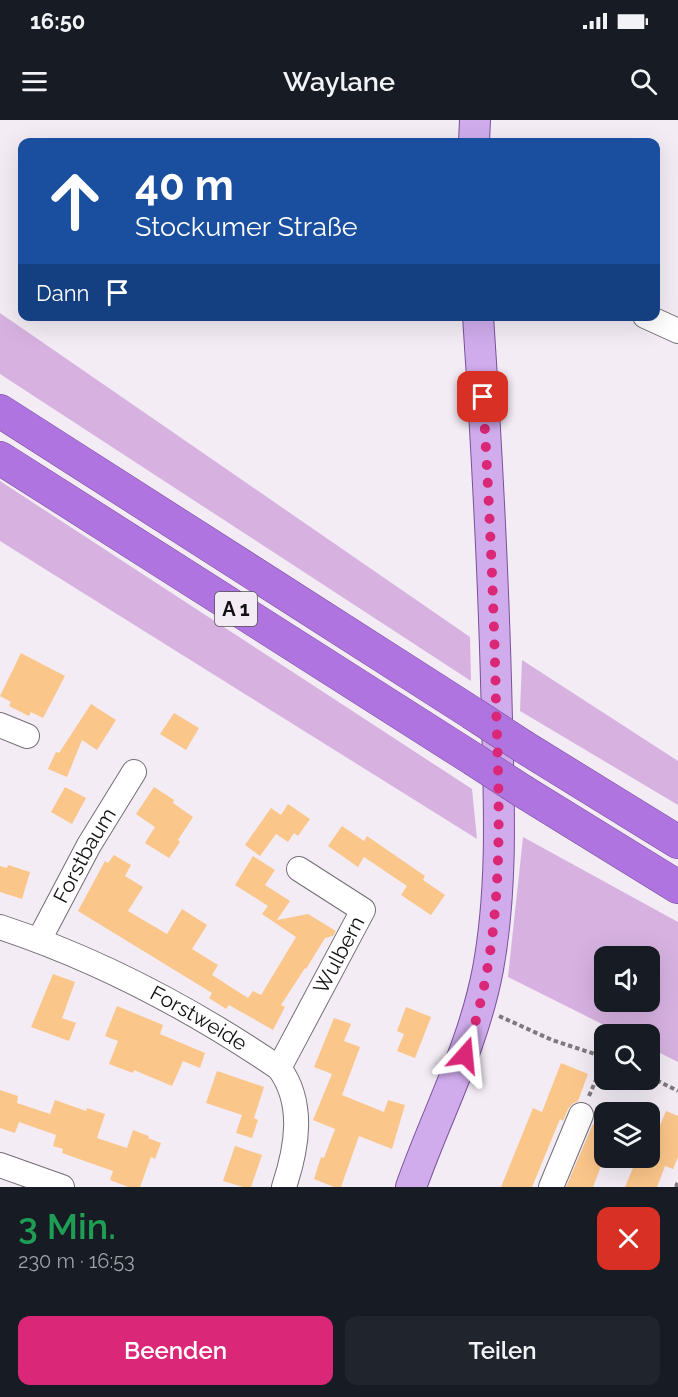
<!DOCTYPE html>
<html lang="de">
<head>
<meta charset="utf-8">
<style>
  :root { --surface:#171b24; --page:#20242c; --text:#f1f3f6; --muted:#9ea1a6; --accent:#db2777 }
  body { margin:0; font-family:Raleway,sans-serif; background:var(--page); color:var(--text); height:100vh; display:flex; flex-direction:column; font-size:22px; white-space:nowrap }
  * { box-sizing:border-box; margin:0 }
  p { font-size:20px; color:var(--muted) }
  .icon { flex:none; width:33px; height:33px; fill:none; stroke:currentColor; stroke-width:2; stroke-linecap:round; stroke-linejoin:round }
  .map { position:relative; height:1067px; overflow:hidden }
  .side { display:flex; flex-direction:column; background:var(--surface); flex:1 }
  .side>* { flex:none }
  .top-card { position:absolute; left:18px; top:18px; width:642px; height:183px; border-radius:12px; box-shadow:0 6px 24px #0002; background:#1a4fa0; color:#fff; overflow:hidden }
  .fabs { position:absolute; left:594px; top:826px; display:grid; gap:12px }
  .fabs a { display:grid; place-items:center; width:66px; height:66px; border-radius:12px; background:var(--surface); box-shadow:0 6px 24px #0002; font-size:30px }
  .pin { position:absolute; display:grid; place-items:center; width:51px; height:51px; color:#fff; margin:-26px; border-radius:12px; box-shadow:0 3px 9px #0006 }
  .me { position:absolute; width:66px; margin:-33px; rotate:18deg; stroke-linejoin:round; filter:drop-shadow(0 0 4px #0008) }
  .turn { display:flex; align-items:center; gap:21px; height:126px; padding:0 18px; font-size:27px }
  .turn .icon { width:78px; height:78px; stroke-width:2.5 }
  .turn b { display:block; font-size:42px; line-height:51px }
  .then { display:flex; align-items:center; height:57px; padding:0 18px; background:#0003; gap:12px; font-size:22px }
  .round { display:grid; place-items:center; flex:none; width:63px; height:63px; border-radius:12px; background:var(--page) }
  .headline { display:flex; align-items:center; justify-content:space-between; height:102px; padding:0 18px }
  h1 { font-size:36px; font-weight:600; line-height:45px; color:#1e9e55 }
  .action { display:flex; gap:12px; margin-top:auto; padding:12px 18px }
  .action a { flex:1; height:69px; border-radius:12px; background:var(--accent); color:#fff; font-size:24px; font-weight:600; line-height:69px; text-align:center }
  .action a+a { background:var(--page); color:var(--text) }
  .status { display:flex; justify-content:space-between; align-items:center; height:42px; padding:0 30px; background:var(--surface); direction:ltr }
  .status svg { height:16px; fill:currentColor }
  header { display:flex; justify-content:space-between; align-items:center; height:78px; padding:0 18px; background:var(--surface); font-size:27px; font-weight:600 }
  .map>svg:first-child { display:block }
  .green { fill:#d7b2e1; fill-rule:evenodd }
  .building { fill:#fbc68a }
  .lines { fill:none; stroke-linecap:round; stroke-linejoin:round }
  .minor-casing { stroke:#736d74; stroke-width:26 }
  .major-casing { stroke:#795199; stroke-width:32 }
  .highway-casing { stroke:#795199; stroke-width:34 }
  .path { stroke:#7e797f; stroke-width:4; stroke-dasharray:4.5 3; stroke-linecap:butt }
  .minor { stroke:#fff; stroke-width:24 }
  .major { stroke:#d0aced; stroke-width:30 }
  .highway { stroke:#b074e1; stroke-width:33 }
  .highway-bridge-casing { stroke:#795199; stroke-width:34; stroke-linecap:butt }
  .highway-bridge { stroke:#b074e1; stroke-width:33 }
  .route { stroke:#db2777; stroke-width:10; stroke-dasharray:0 18 }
  .labels { text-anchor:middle; stroke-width:5; stroke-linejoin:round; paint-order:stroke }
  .shield { fill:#f3ecf5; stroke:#565257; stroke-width:1.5 }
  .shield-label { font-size:20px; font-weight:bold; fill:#131013 }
  .street-label { font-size:21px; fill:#131013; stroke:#f3ecf5 }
</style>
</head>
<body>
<div class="status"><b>16:50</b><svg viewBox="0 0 49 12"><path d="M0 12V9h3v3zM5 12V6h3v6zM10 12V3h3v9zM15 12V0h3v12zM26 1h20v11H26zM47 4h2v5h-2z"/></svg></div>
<header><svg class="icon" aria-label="menu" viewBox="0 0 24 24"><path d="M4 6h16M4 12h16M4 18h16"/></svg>Waylane<svg class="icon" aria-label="search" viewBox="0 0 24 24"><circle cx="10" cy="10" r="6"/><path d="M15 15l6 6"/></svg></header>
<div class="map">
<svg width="678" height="1067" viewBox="0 0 678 1067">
  <rect width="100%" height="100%" fill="#f3ecf5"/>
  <!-- green -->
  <g class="green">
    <polygon points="0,193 470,517 471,561 0,254"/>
    <polygon points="0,361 472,669 477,719 0,421"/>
    <polygon points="522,540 678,641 678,685 520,591"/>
    <path d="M523,717l155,85v140l-28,-14v-13h-26l-116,-58zM604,837h46v45h-46z"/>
  </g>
  <!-- building -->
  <g class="building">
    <polygon points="21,533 65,556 43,598 31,592 29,596 9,586 11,582 0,576"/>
    <polygon points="91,584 116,600 97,630 82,620 67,657 48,649 56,632 59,633"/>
    <polygon points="174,593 199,608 186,630 160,614"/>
    <polygon points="65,667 86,678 72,704 51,692"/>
    <polygon points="154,667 174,680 173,683 193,697 178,720 180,722 169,738 145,723 155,707 136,694"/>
    <polygon points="288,684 310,699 298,716 294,713 288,722 276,714 260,736 245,725 271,688 281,695"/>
    <polygon points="342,706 364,721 367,716 425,756 423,760 445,775 431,795 401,775 407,766 364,737 358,747 328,726"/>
    <polygon points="114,735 131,745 125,756 143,767 128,791 167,814 182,789 207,805 192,829 218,845 212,855 248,878 253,871 261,875 296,817 262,794 268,786 235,765 253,736 275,750 265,765 290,781 277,800 308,794 336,811 333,816 325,818 306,849 305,848 281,885 285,887 273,910 229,885 226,889 209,878 212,873 78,791 105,741 108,743"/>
    <polygon points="8,745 30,752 22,779 0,772 0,746 7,748"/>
    <polygon points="53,854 75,862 62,898 76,903 69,921 31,907"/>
    <polygon points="117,886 163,905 160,914 205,933 200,948 183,941 172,966 134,950 133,953 109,944 118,921 105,916"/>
    <polygon points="406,887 431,897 415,938 397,931 404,914 397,911"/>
    <polygon points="334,898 351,904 344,921 360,927 342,975 384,992 388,980 405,985 392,1029 359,1016 341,1067 334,1067 314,1059 321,1037 324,1038 335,1009 313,1000 332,954 314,947"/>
    <polygon points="561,943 588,954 578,981 572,984 568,989 563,1001 560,999 532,1067 501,1067 533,988 542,992"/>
    <polygon points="217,951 264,967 254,998 258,1000 252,1018 236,1013 242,995 206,983"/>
    <polygon points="0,970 18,976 17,983 50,994 55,980 86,991 87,988 105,994 97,1018 127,1028 133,1010 149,1016 148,1018 161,1023 155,1039 151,1037 140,1067 128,1067 110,1060 113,1051 62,1033 63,1029 53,1026 56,1015 19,1002 15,1013 0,1008"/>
    <polygon points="666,991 678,996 678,1037 673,1049 665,1046 657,1067 625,1067 637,1038 650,1038 650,1030"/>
    <polygon points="593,1004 604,1009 604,1038 593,1067 566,1067"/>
    <polygon points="235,1026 262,1035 251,1067 243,1067 223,1061"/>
  </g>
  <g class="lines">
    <!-- minor casing -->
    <g class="minor-casing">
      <g id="minor">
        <polyline points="645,196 678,211"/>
        <polyline points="0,605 27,616"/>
        <path id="s1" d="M0,807c100,33 192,82 279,141 26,35 18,80 5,119"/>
        <path id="s2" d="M39,820l50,-95 45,-73"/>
        <path id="s3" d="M279,948l84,-158 -64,-41"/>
        <polyline points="0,1045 62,1067"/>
        <polyline points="551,1067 581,995"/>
      </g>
    </g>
    <!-- major casing -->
    <g class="major-casing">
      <g id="major">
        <polyline points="474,22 475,0"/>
        <path d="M411,1067c26,-74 62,-139 77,-218 15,-82 11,-166 9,-249 -3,-135 -10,-269 -19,-404"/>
      </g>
    </g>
    <!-- highway casing -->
    <g class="highway-casing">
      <g id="highway">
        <polyline points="0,291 472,593"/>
        <polyline points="0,338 473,639"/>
        <polyline points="524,627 678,722"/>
        <polyline points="524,672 678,767"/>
      </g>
    </g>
    <!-- path -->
    <g class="path">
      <polyline points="499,896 552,920 604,937"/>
      <polyline points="650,957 678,971"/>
      <polyline points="589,976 604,941"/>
      <polyline points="676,1067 678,1062"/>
    </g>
    <!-- minor -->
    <use href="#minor" class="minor"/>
    <!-- major -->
    <use href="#major" class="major"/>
    <!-- highway -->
    <use href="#highway" class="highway"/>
    <!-- highway-bridge casing -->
    <g class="highway-bridge-casing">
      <g id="highway-bridge">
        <polyline points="472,593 524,627"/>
        <polyline points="473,639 524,672"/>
      </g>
    </g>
    <!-- highway-bridge -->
    <use href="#highway-bridge" class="highway-bridge"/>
  </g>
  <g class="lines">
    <!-- route -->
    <path class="route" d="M465,935c40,-113 35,-232 31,-350 -2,-103 -7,-205 -13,-308"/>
  </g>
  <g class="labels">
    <!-- shield labels -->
    <rect class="shield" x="215" y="472" width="42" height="34" rx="4.5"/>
    <g class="shield-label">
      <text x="236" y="496">A 1</text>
    </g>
    <!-- street labels -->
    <g class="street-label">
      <text dy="7" stroke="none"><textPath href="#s2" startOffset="96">Forstbaum</textPath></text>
      <text dy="7" stroke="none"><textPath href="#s3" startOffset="128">Wulbern</textPath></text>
      <text dy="7" stroke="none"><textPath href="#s1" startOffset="219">Forstweide</textPath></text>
    </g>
  </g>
</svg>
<div class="fabs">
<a><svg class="icon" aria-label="sound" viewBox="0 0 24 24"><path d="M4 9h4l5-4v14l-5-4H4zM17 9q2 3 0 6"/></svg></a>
<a><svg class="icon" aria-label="search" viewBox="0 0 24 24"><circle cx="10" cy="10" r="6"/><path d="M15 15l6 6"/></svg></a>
<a><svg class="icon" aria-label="layers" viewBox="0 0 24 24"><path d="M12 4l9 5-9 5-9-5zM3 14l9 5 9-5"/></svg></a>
</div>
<div class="pin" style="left:483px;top:277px;background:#d93025"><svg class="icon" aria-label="arrive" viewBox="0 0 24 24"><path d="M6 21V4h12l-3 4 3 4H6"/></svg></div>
<svg class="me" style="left:465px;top:935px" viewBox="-20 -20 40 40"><path d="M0-17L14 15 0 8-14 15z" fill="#db2777" stroke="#fff" stroke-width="4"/></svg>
<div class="top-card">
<div class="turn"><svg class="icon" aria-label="ahead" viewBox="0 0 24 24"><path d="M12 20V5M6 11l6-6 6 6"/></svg><div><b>40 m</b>Stockumer Straße</div></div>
<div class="then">Dann<svg class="icon" aria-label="arrive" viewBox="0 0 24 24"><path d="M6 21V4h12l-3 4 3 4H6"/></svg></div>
</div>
</div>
<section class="side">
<div class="headline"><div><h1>3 Min.</h1><p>230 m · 16:53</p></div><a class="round" style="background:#d93025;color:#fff"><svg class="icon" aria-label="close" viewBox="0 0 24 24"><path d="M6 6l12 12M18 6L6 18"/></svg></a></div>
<div class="action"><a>Beenden</a><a>Teilen</a></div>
</section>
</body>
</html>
